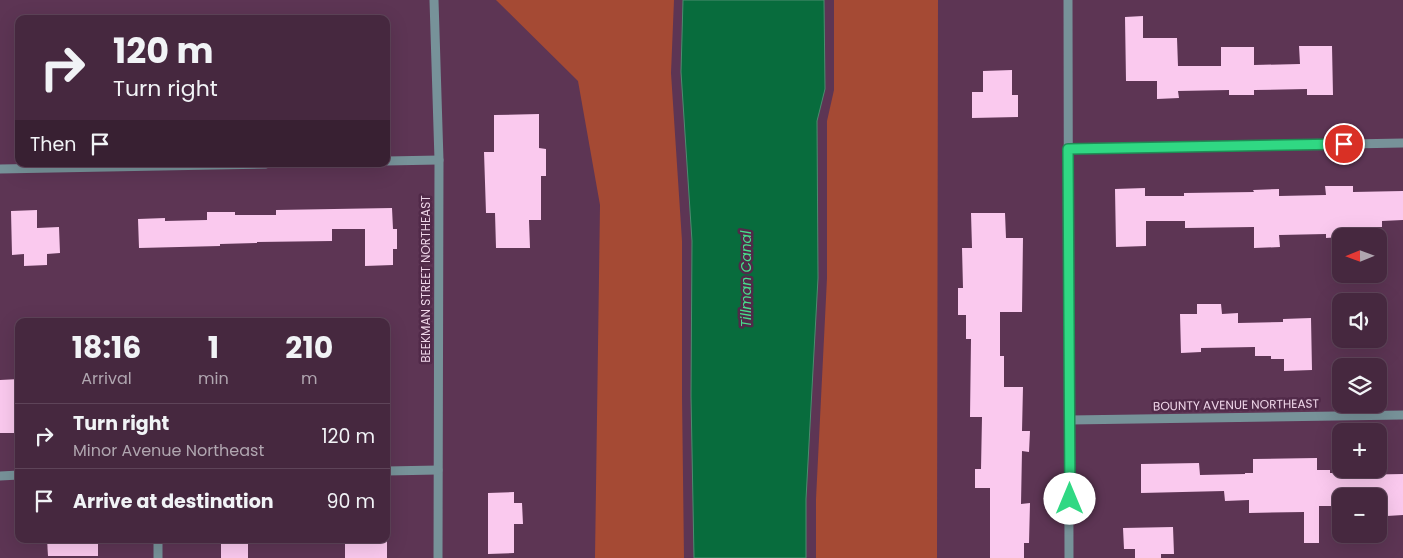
<!DOCTYPE html>
<html lang="en">
<head>
<meta charset="utf-8">
<style>
  :root { --surface:#46283f; --page:#4d3046; --text:#f1f3f6; --muted:#b0a6b0; --line:#5e4459 }
  body { margin:0; font-family:Poppins,sans-serif; background:var(--page); color:var(--text); height:100vh; display:flex; flex-direction:column; font-size:19px; white-space:nowrap }
  * { box-sizing:border-box; margin:0 }
  p { font-size:16px; color:var(--muted) }
  .icon { flex:none; width:28px; height:28px; fill:none; stroke:currentColor; stroke-width:2; stroke-linecap:round; stroke-linejoin:round }
  .map { position:relative; flex:1; overflow:hidden }
  .side { position:absolute; left:15px; top:318px; width:375px; height:225px; display:flex; flex-direction:column; background:var(--surface); border-radius:10px; box-shadow:0 5px 20px #0002,0 0 0 1px var(--line) }
  .side>* { flex:none }
  .hud { position:absolute; left:15px; top:15px; width:375px; height:152px; border-radius:10px; box-shadow:0 5px 20px #0002,0 0 0 1px var(--line); background:#46283f; color:var(--text); overflow:hidden }
  .needle { width:32px; rotate:269deg }
  .fabs { position:absolute; left:1332px; top:228px; display:grid; gap:10px }
  .fabs a { display:grid; place-items:center; width:55px; height:55px; border-radius:10px; background:var(--surface); box-shadow:0 5px 20px #0002,0 0 0 1px var(--line); font-size:25px }
  .pin { position:absolute; display:grid; place-items:center; width:42px; height:42px; color:#fff; margin:-21px; border:2px solid #fff; border-radius:50%; box-shadow:0 1px 5px #0007 }
  .me { position:absolute; width:55px; margin:-28px; rotate:0deg; stroke-linejoin:round; filter:drop-shadow(0 0 4px #0008) }
  .turn { display:flex; align-items:center; gap:18px; height:105px; padding:0 15px; font-size:22px }
  .turn .icon { width:65px; height:65px; stroke-width:2.5 }
  .turn b { display:block; font-size:35px; line-height:42px }
  .then { display:flex; align-items:center; height:48px; padding:0 15px; background:#0003; gap:10px; font-size:19px }
  .eta { display:flex; justify-content:space-evenly; align-items:center; height:85px; text-align:center }
  .eta b { font-size:30px; font-weight:700; line-height:35px }
  ul { padding:0; list-style:none }
  li { display:flex; align-items:center; gap:15px; height:65px; padding:0 15px; border-top:1px solid var(--line) }
  li div { flex:1 }
  li b { display:block; font-size:19px }
  li em { font-style:normal }
  .map>svg:first-child { display:block }
  .green { fill:#a54a34 }
  .water { fill:#086c3d; stroke:#4d8c70 }
  .building { fill:#fac9ee }
  .lines { fill:none; stroke-linecap:round; stroke-linejoin:round }
  .minor { stroke:#779299; stroke-width:9 }
  .route-casing { stroke:#1f8c55; stroke-width:12 }
  .route { stroke:#30d883; stroke-width:9 }
  .labels { text-anchor:middle; stroke-width:5; stroke-linejoin:round; paint-order:stroke }
  .street-label { font-size:12px; fill:#eed5e8; stroke:#512a49 }
  .water-label { font-size:14px; font-style:italic; fill:#48de8c; stroke:#512a49 }
</style>
</head>
<body>
<div class="map">
<svg width="1403" height="558" viewBox="0 0 1403 558">
  <rect width="100%" height="100%" fill="#5d3554"/>
  <!-- green -->
  <g class="green">
    <polygon points="496,0 674,0 671,73 682,241 682,396 684,558 595,558 600,205 578,81"/>
    <polygon points="834,0 938,0 937,558 816,558 816,499 827,278 827,121 834,90"/>
  </g>
  <!-- water -->
  <polygon class="water" points="683,0 824,0 825,89 817,121 818,278 806,499 806,558 694,558 691,396 692,241 681,72"/>
  <!-- building -->
  <g class="building">
    <polygon points="1143,16 1143,38 1177,38 1178,66 1221,66 1221,47 1254,47 1254,65 1300,64 1299,46 1332,46 1333,95 1307,95 1307,89 1254,90 1254,95 1229,95 1229,90 1178,91 1179,98 1157,99 1157,81 1126,81 1125,17"/>
    <polygon points="1012,70 1012,95 1018,95 1018,117 972,118 972,92 983,92 983,71"/>
    <polygon points="539,114 539,148 546,149 546,176 541,176 541,220 529,220 530,248 496,248 495,213 486,213 484,152 494,152 494,115"/>
    <polygon points="1325,186 1353,186 1353,192 1403,191 1403,220 1382,221 1382,227 1354,227 1354,236 1326,238 1326,234 1279,235 1280,247 1254,248 1254,227 1185,228 1185,221 1146,221 1146,246 1116,247 1115,189 1145,188 1145,196 1184,196 1184,193 1254,192 1253,190 1279,189 1279,196 1326,195"/>
    <polygon points="392,208 393,229 397,229 397,249 393,249 393,265 365,266 365,229 332,229 332,241 257,242 257,243 220,244 220,246 139,248 138,219 165,218 165,221 207,220 207,212 235,212 235,215 276,215 276,210"/>
    <polygon points="37,210 37,228 59,227 60,253 47,254 47,265 24,266 24,254 12,255 11,211"/>
    <polygon points="971,213 1005,213 1006,238 1023,238 1022,312 1000,312 1000,356 1004,356 1004,387 1023,387 1022,431 1030,431 1029,452 1022,451 1021,504 1030,503 1029,543 1024,543 1024,558 990,558 990,488 975,488 975,469 981,469 982,417 970,417 971,339 966,339 966,315 958,315 958,288 963,288 962,248 972,248"/>
    <polygon points="1197,304 1221,304 1222,314 1238,313 1238,323 1283,322 1283,319 1311,318 1312,370 1284,371 1284,359 1271,359 1271,356 1255,356 1255,347 1201,348 1201,352 1181,353 1180,314 1197,314"/>
    <polygon points="19,379 19,433 0,433 0,380"/>
    <polygon points="1317,458 1317,470 1330,470 1330,473 1348,473 1348,475 1403,474 1403,515 1387,516 1386,502 1379,502 1379,496 1341,496 1341,506 1319,506 1319,543 1304,543 1304,512 1249,513 1249,500 1225,501 1224,491 1141,493 1141,464 1199,463 1200,475 1245,474 1245,473 1253,473 1253,459"/>
    <polygon points="514,492 514,503 522,503 523,524 514,524 514,553 488,554 488,493"/>
    <polygon points="1173,527 1174,554 1161,554 1161,558 1135,558 1135,549 1124,549 1123,528"/>
    <polygon points="47,539 98,539 98,556 48,556"/>
    <rect x="221" y="539" width="27" height="19"/>
    <rect x="345" y="539" width="42" height="19"/>
  </g>
  <g class="lines">
    <!-- minor -->
    <g class="minor">
      <polyline points="434,0 439,160 438,558"/>
      <polyline points="1068,0 1069,558"/>
      <polyline points="1068,149 1403,143"/>
      <polyline points="386,161 439,160"/>
      <polyline points="0,169 266,164"/>
      <polyline points="1070,420 1403,415"/>
      <polyline points="386,471 438,470"/>
      <polyline points="0,476 19,475"/>
      <polyline points="158,558 158,539"/>
    </g>
  </g>
  <g class="lines">
    <!-- route casing -->
    <g class="route-casing">
      <polyline id="route" points="1070,499 1068,149 1344,144"/>
    </g>
    <!-- route -->
    <use href="#route" class="route"/>
  </g>
  <g class="labels">
    <!-- street labels -->
    <g class="street-label">
      <text transform="translate(426 279) rotate(-90)" y="4">BEEKMAN STREET NORTHEAST</text>
      <text transform="translate(1236 405) rotate(-1)" y="4">BOUNTY AVENUE NORTHEAST</text>
    </g>
    <!-- water labels -->
    <g class="water-label">
      <text transform="translate(746 279) rotate(-90)" y="5">Tillman Canal</text>
    </g>
  </g>
</svg>
<div class="fabs">
<a><svg class="needle" viewBox="-14 -14 28 28"><path d="M0-13l5 13h-10z" fill="#e53935"/><path d="M0 13l5-13h-10z" fill="#b0a6b0"/></svg></a>
<a><svg class="icon" aria-label="sound" viewBox="0 0 24 24"><path d="M4 9h4l5-4v14l-5-4H4zM17 9q2 3 0 6"/></svg></a>
<a><svg class="icon" aria-label="layers" viewBox="0 0 24 24"><path d="M12 4l9 5-9 5-9-5zM3 14l9 5 9-5"/></svg></a>
<a>+</a>
<a>−</a>
</div>
<div class="pin" style="left:1344px;top:144px;background:#d93025"><svg class="icon" aria-label="arrive" viewBox="0 0 24 24"><path d="M6 21V4h12l-3 4 3 4H6"/></svg></div>
<svg class="me" style="left:1070px;top:499px" viewBox="-20 -20 40 40"><circle r="19" fill="#fff"/><path d="M0-13L10 11 0 6-10 11z" fill="#30d883"/></svg>
<div class="hud">
<div class="turn"><svg class="icon" aria-label="right" viewBox="0 0 24 24"><path d="M7 20v-9h11M14 6l5 5-5 5"/></svg><div><b>120 m</b>Turn right</div></div>
<div class="then">Then<svg class="icon" aria-label="arrive" viewBox="0 0 24 24"><path d="M6 21V4h12l-3 4 3 4H6"/></svg></div>
</div>
<section class="side">
<div class="eta">
<div><b>18:16</b><p>Arrival</p></div>
<div><b>1</b><p>min</p></div>
<div><b>210</b><p>m</p></div>
</div>
<ul>
<li><svg class="icon" aria-label="right" viewBox="0 0 24 24"><path d="M7 20v-9h11M14 6l5 5-5 5"/></svg><div><b>Turn right</b><p>Minor Avenue Northeast</p></div><em>120 m</em></li>
<li><svg class="icon" aria-label="arrive" viewBox="0 0 24 24"><path d="M6 21V4h12l-3 4 3 4H6"/></svg><div><b>Arrive at destination</b></div><em>90 m</em></li>
</ul>
</section>
</div>
</body>
</html>
